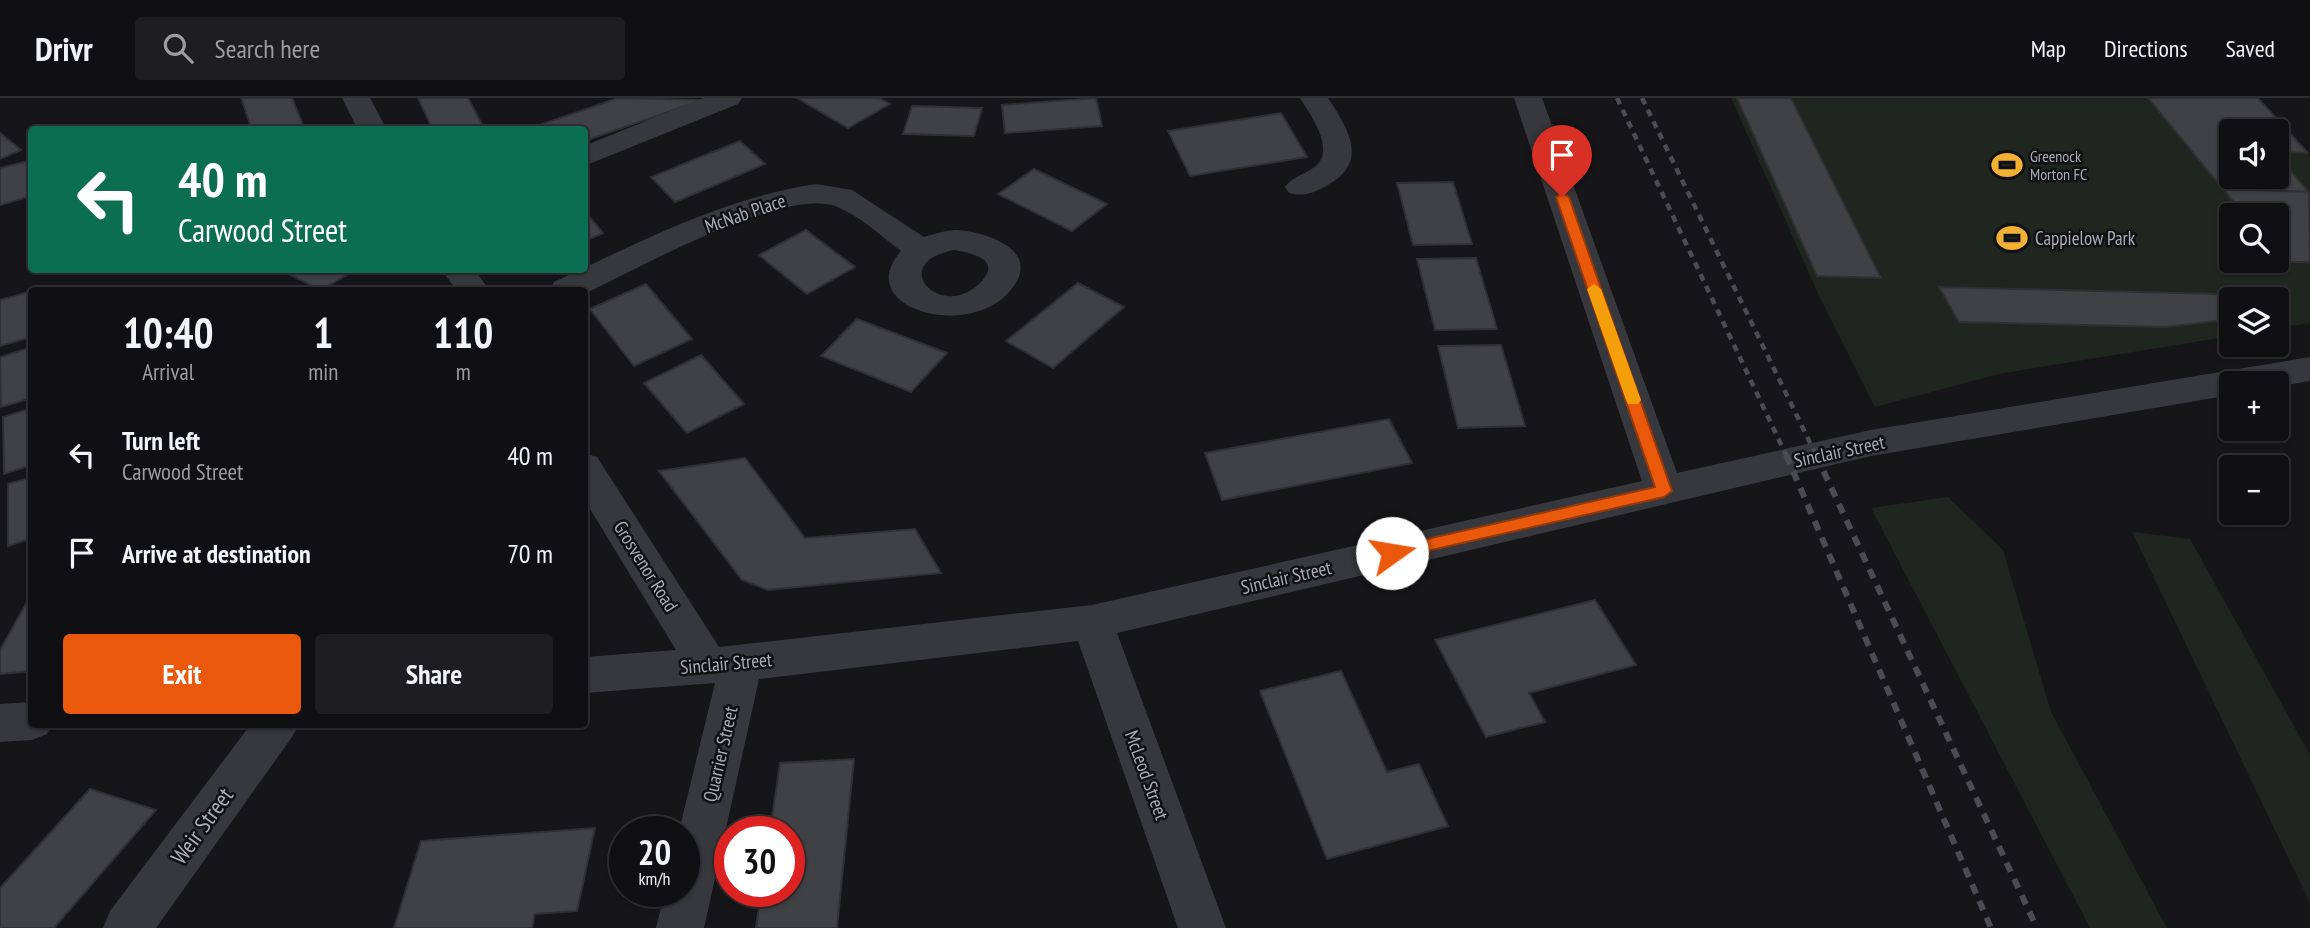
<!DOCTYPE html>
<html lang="en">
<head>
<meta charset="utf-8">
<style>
  :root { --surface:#101012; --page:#1e1e20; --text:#f1f3f6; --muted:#9c9d9f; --line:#303032; --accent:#ea580c }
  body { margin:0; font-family:"PT Sans Narrow",sans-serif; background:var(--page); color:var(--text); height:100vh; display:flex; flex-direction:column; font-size:26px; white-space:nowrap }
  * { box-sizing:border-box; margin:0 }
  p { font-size:23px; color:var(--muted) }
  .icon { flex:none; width:38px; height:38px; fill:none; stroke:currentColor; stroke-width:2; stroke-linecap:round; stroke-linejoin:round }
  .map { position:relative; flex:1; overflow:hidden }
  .details { position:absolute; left:28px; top:189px; width:560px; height:441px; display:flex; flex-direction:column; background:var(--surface); border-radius:7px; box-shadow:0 2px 5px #0004,0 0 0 2px var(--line) }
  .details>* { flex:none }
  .banner { position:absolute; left:28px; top:28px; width:560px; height:147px; border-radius:7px; box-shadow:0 2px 5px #0004,0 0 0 2px var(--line); background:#0b6e4f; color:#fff; overflow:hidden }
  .fabs { position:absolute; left:2219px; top:21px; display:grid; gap:14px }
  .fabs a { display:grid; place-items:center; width:70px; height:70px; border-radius:7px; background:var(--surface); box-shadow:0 2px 5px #0004,0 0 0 2px var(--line); font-size:35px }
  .speed { position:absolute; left:609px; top:718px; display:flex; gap:14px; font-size:35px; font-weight:700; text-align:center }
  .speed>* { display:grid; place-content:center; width:91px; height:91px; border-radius:50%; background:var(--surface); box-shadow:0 2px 5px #0004,0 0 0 2px var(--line); line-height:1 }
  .speed small { font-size:18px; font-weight:400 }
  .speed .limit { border:10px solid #d22; background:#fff; color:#111 }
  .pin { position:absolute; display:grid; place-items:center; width:60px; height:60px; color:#fff; margin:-72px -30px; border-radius:50% 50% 50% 0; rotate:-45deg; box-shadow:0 0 7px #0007 }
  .pin .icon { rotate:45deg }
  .me { position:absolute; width:77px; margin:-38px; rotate:77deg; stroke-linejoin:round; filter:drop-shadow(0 0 5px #0008) }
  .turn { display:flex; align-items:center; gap:24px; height:147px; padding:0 35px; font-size:32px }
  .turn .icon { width:91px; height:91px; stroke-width:2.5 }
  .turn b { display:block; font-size:49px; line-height:60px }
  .eta { display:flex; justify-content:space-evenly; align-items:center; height:119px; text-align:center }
  .eta b { font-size:42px; font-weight:700; line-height:49px }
  .button { display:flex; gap:14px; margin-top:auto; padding:14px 35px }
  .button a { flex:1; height:80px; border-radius:7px; background:var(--accent); color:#fff; font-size:28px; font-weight:700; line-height:80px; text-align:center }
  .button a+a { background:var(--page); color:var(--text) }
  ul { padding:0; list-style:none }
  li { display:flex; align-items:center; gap:21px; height:98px; padding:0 35px }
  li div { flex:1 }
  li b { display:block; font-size:26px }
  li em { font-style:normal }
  header { display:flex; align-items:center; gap:42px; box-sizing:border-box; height:98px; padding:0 35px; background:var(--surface); border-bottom:2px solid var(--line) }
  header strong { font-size:33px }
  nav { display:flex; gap:38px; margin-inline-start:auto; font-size:24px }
  .search { width:490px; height:63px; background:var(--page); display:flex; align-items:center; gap:18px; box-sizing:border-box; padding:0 24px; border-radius:7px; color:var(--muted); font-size:26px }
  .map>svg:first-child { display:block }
  .green { fill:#1e261f; fill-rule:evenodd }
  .building { fill:#404145; stroke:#303034; stroke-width:2 }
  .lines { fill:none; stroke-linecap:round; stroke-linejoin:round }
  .minor { fill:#37383d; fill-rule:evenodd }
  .rail-far1 { stroke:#4a4c52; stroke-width:4.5; stroke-dasharray:7 6; stroke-linecap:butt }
  .rail { stroke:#4a4c52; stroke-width:6; stroke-dasharray:10 8; stroke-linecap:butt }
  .route { fill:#ea580c; stroke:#983908; stroke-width:2 }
  .slow { fill:#f59e0b }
  .labels { text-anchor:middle; stroke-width:5; stroke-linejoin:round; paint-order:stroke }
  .far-poi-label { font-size:16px; fill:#a8adb8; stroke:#111113; text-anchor:start }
  .street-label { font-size:19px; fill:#a8adb8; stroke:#111113 }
  .poi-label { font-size:19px; fill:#a8adb8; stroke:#111113; text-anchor:start }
  .near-street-label { font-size:23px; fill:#a8adb8; stroke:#111113 }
</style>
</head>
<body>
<header>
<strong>Drivr</strong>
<div class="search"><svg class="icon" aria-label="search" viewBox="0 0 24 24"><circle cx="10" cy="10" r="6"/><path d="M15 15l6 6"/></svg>Search here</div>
<nav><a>Map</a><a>Directions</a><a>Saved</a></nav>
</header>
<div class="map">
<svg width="2310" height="830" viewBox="0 0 2310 830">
  <rect width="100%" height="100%" fill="#161618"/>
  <!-- green -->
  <g class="green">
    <path d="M1731,0h520l59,59v166l-33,5v-29h-46v37l-232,38 -124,33 -55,-109zM2231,33h46v46h-46zM2231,117h46v46h-46z"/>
    <polygon points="1948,399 2003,452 2051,614 2167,830 2090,830 1871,410"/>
    <polygon points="2132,434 2190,441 2310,657 2310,805"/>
  </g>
  <!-- building -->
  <g class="building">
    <polygon points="241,0 292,0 305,32 252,32"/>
    <polygon points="418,0 468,0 485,32 433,32"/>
    <polygon points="618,0 703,2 584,43 584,32 525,32"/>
    <polygon points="797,0 879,0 890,6 848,30"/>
    <polygon points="1096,0 1102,28 1005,35 1002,7"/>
    <polygon points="1737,0 1791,0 1881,180 1817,178"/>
    <polygon points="2148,0 2258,0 2308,55 2277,54 2277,33 2231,33 2231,79 2277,79 2277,57 2309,94 2223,91"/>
    <polygon points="912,8 982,10 974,38 903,36"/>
    <polygon points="1281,15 1307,59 1190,78 1168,33"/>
    <polygon points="0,35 21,52 0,61"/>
    <polygon points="740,43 765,66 675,104 651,79"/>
    <polygon points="32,62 32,98 0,107 0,70"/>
    <polygon points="1034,71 1107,106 1072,133 998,96"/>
    <polygon points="1453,84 1472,146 1413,147 1397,85"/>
    <polygon points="2223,91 2309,94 2310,164 2282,164 2277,158 2277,117 2244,117"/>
    <polygon points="584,112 603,135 584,143"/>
    <polygon points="806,132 855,169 807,196 759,157"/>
    <polygon points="1476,160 1497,231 1435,232 1417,161"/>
    <polygon points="280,172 355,172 321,192"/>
    <polygon points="1078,185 1124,209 1053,270 1006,243"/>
    <polygon points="646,186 692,241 634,268 590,211"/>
    <polygon points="1939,189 2255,197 2258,201 2231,201 2231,221 2166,229 1959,224"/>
    <polygon points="32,193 32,239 0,248 0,202"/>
    <polygon points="857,221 947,255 911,294 821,258"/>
    <polygon points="1501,247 1525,328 1458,330 1438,248"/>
    <polygon points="32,249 32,300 1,309 0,259"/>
    <polygon points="701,257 744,306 687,335 644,285"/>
    <polygon points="32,310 32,367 4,376 3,319"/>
    <polygon points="1389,321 1412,365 1222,402 1205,355"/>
    <polygon points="745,360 805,440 915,431 941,475 768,492 742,482 659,373"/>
    <polygon points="32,379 32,440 8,448 8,386"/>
    <polygon points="32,495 32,573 0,576 0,552"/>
    <polygon points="1595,502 1636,567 1529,595 1545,624 1486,639 1435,542"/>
    <polygon points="1341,573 1387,674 1419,666 1448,728 1327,761 1260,593"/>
    <polygon points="854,661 837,830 756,830 761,793 789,793 789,733 770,733 780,665"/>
    <polygon points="90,691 156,712 54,830 0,830 0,790"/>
    <polygon points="595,730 577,813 535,816 532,830 394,830 421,743"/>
  </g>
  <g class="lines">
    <!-- minor -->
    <g class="minor">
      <polygon points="342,0 370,0 387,32 358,32"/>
      <polygon points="703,0 742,0 738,6 584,68 584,48"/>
      <path d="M1300,0h28c21,32 42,65 -2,88 -13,7 -22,11 -37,7l-4,-6c7,-10 18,-12 28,-19 25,-15 -2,-53 -13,-70z"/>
      <polygon points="1514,0 1542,0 1677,375 1871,332 2310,259 2310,283 2277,289 2277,285 2231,285 2231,297 1871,358 1117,535 1226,830 1178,830 1078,543 759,581 704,830 656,830 665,793 684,793 684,733 679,733 715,585 584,595 584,559 676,552 584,401 584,355 597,359 719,549 1092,507 1642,383"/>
      <path d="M816,86l36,6 72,47c10,-3 22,-7 32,-7 32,2 88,21 54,61 -42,50 -159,17 -109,-40 -20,-15 -42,-36 -66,-45 -51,-19 -200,64 -251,88v-4h-34l4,-8c84,-39 169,-84 262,-98zM954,152c19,3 50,10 25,34 -39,37 -93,-21 -25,-34z"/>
      <polygon points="442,172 475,172 489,192 456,192"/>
      <polygon points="32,604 32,626 52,626 47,636 32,642 0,644 0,606"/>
      <polygon points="251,626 299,626 292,639 156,830 103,830 110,813"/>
    </g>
    <!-- rail-far1 -->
    <g class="rail-far1">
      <polyline points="1617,0 1787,359"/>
      <polyline points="1642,0 1817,359"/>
    </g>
    <!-- rail -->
    <g class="rail">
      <polyline points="1786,357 1991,830"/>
      <polyline points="1816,357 2037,830"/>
    </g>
  </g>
  <!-- route -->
  <polygon class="route" points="1562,95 1569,99 1672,393 1664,399 1392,461 1386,460 1383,455 1386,450 1392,449 1655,389 1556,99"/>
  <!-- slow -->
  <polygon class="slow" points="1594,186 1601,191 1641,302 1638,306 1628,306 1626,302 1587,191"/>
  <!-- icons -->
  <defs>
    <g id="stadium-bare" transform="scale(2.415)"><path d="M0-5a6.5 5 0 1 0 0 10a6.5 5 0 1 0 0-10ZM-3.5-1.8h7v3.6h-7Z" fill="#f2b134" stroke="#111113" stroke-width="2.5" paint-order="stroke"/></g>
  </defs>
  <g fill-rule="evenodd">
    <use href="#stadium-bare" x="2007" y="67"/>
    <use href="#stadium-bare" x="2012" y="140"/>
  </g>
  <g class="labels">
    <!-- far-poi labels -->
    <g class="far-poi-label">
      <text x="2030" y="64">Greenock<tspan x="2030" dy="18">Morton FC</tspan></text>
    </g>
    <!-- street labels -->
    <g class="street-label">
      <text transform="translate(745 115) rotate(-19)" y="7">McNab Place</text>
      <text transform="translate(1839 353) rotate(-12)" y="7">Sinclair Street</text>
      <text transform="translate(646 468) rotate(58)" y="7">Grosvenor Road</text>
      <text transform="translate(1286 479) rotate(-13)" y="7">Sinclair Street</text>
      <text transform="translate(726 565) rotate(-5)" y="7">Sinclair Street</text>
      <text transform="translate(720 656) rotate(-77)" y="7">Quarrier Street</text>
      <text transform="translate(1147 677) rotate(70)" y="7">McLeod Street</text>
    </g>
    <!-- poi labels -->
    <g class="poi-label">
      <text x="2035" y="147">Cappielow Park</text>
    </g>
    <!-- near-street labels -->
    <g class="near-street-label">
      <text transform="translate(202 728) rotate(-54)" y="8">Weir Street</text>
    </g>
  </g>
</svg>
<div class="fabs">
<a><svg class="icon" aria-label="sound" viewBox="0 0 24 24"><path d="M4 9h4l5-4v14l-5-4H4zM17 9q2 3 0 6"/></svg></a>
<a><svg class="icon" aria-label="search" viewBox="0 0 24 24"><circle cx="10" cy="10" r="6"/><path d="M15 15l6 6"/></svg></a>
<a><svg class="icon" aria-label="layers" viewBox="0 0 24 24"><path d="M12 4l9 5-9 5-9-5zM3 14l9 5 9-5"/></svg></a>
<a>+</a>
<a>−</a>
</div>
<div class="speed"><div>20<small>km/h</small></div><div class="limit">30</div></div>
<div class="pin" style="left:1562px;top:99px;background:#d93025"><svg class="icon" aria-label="arrive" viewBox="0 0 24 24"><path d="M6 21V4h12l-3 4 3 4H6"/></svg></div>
<svg class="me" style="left:1392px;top:455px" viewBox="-20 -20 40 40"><circle r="19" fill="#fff"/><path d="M0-13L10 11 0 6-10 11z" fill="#ea580c"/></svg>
<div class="banner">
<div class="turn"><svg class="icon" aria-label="left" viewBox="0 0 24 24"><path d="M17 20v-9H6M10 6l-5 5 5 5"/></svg><div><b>40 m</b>Carwood Street</div></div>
</div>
<section class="details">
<div class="eta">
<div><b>10:40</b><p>Arrival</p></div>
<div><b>1</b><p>min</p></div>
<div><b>110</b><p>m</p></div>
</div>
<ul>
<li><svg class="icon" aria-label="left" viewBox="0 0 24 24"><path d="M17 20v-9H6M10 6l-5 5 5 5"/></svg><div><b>Turn left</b><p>Carwood Street</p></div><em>40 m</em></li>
<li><svg class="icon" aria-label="arrive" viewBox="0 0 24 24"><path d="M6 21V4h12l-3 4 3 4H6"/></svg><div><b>Arrive at destination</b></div><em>70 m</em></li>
</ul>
<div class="button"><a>Exit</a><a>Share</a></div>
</section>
</div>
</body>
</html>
